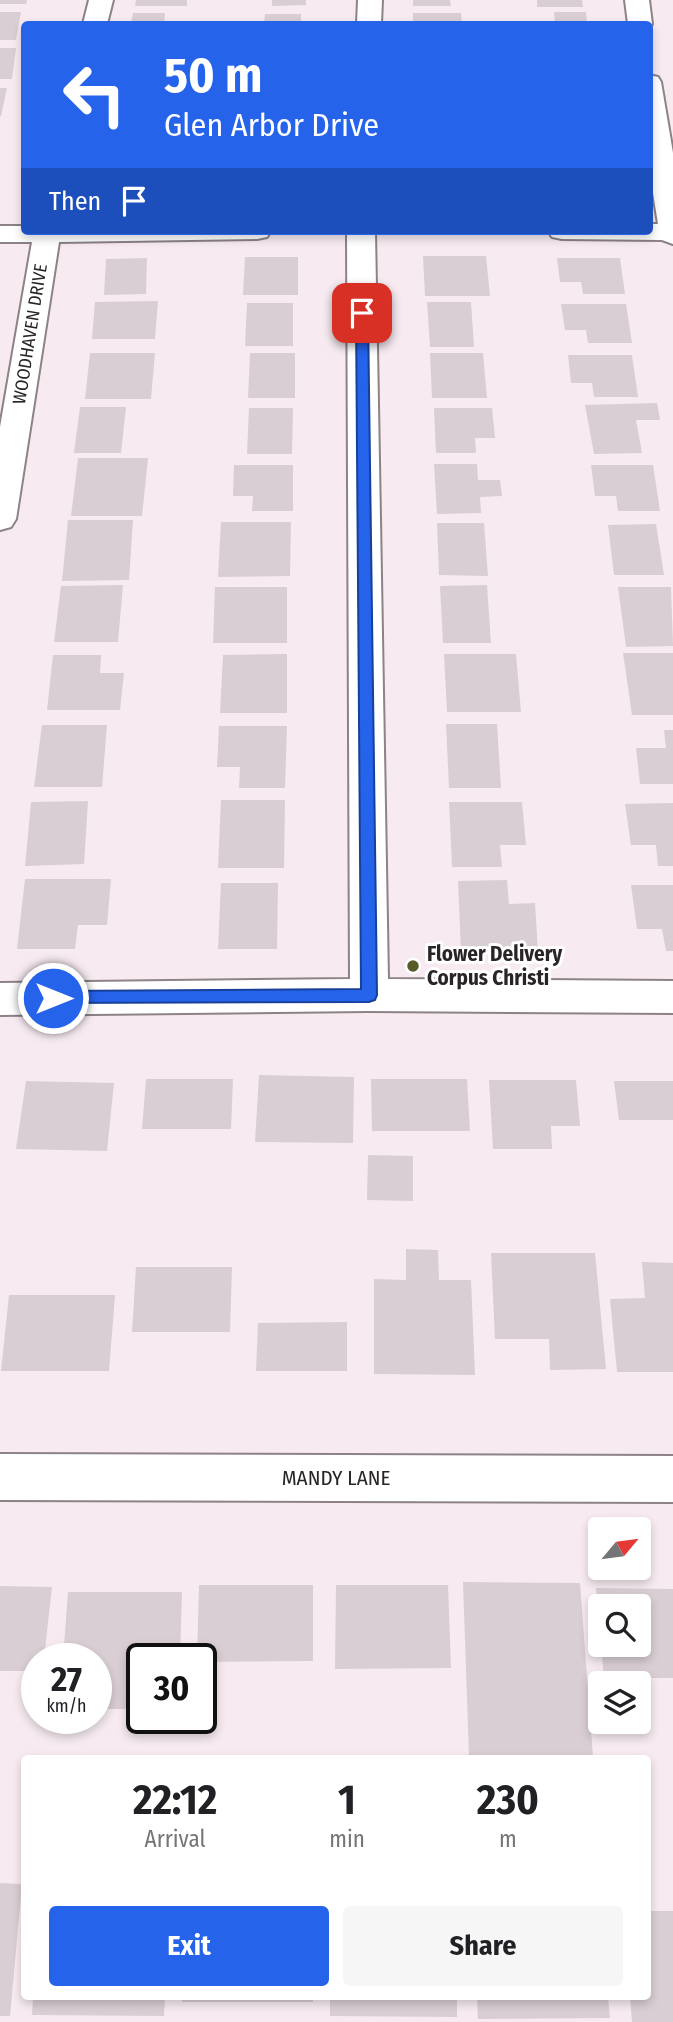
<!DOCTYPE html>
<html lang="en">
<head>
<meta charset="utf-8">
<style>
  :root { --surface:#fff; --page:#f6f6f6; --text:#202124; --muted:#757577; --accent:#2563eb }
  body { margin:0; font-family:"Fira Sans Condensed",sans-serif; background:var(--page); color:var(--text); height:100vh; display:flex; flex-direction:column; font-size:26px; white-space:nowrap }
  * { box-sizing:border-box; margin:0 }
  p { font-size:23px; color:var(--muted) }
  .icon { flex:none; width:38px; height:38px; fill:none; stroke:currentColor; stroke-width:2; stroke-linecap:round; stroke-linejoin:round }
  .map { position:relative; flex:1; overflow:hidden }
  .side { position:absolute; left:21px; top:1755px; width:630px; height:245px; display:flex; flex-direction:column; background:var(--surface); border-radius:7px; box-shadow:0 4px 10px #0003 }
  .side>* { flex:none }
  .banner { position:absolute; left:21px; top:21px; width:632px; height:214px; border-radius:7px; box-shadow:0 4px 10px #0003; background:#2563eb; color:#fff; overflow:hidden }
  .needle { width:46px; rotate:61deg }
  .controls { position:absolute; left:588px; top:1517px; display:grid; gap:14px }
  .controls a { display:grid; place-items:center; width:63px; height:63px; border-radius:7px; background:var(--surface); box-shadow:0 4px 10px #0003; font-size:35px }
  .speed { position:absolute; left:21px; top:1643px; display:flex; gap:14px; font-size:35px; font-weight:700; text-align:center }
  .speed>* { display:grid; place-content:center; width:91px; height:91px; border-radius:50%; background:var(--surface); box-shadow:0 4px 10px #0003; line-height:1 }
  .speed small { font-size:18px; font-weight:400 }
  .speed .limit { border:4px solid #111; border-radius:10px; background:#fff; color:#111 }
  .pin { position:absolute; display:grid; place-items:center; width:60px; height:60px; color:#fff; margin:-30px; border-radius:14px; box-shadow:0 4px 10px #0006 }
  .me { position:absolute; width:77px; margin:-38px; rotate:90deg; stroke-linejoin:round; filter:drop-shadow(0 0 5px #0008) }
  .turn { display:flex; align-items:center; gap:24px; height:147px; padding:0 28px; font-size:32px }
  .turn .icon { width:91px; height:91px; stroke-width:2.5 }
  .turn b { display:block; font-size:49px; line-height:60px }
  .then { display:flex; align-items:center; height:66px; padding:0 28px; background:#0003; gap:14px; font-size:26px }
  .eta { display:flex; justify-content:space-evenly; align-items:center; height:119px; text-align:center }
  .eta b { font-size:42px; font-weight:700; line-height:49px }
  .button { display:flex; gap:14px; margin-top:auto; padding:14px 28px }
  .button a { flex:1; height:80px; border-radius:7px; background:var(--accent); color:#fff; font-size:28px; font-weight:700; line-height:80px; text-align:center }
  .button a+a { background:var(--page); color:var(--text) }
  .map>svg:first-child { display:block }
  .building { fill:#d9ced4 }
  .lines { fill:none; stroke-linecap:round; stroke-linejoin:round }
  .street-casing { stroke:#8c8287; stroke-width:4 }
  .street { fill:#fff; fill-rule:evenodd }
  .route { fill:#2563eb; stroke:#184099; stroke-width:2 }
  .poi-dot { fill:#575b28; stroke:#fff; stroke-width:2.5 }
  .labels { text-anchor:middle; stroke-width:6; stroke-linejoin:round; paint-order:stroke }
  .far-street-label { font-size:18px; fill:#292527; stroke:#fff }
  .poi-label { font-size:21px; font-weight:bold; fill:#292527; stroke:#fff; text-anchor:start }
  .street-label { font-size:21px; fill:#292527; stroke:#fff }
</style>
</head>
<body>
<div class="map">
<svg width="673" height="2022" viewBox="0 0 673 2022">
  <rect width="100%" height="100%" fill="#f7ebf1"/>
  <!-- building -->
  <g class="building">
    <polygon points="0,0 27,0 26,4 0,4"/>
    <polygon points="136,0 187,0 187,6 135,6"/>
    <polygon points="272,0 306,0 306,5 272,6"/>
    <polygon points="413,0 450,0 451,6 413,6"/>
    <polygon points="537,0 582,0 583,7 537,7"/>
    <polygon points="0,12 21,12 16,40 0,40"/>
    <polygon points="554,12 586,12 587,24 555,24"/>
    <polygon points="133,13 165,13 164,24 131,24"/>
    <polygon points="413,13 461,13 462,24 413,24"/>
    <polygon points="265,14 301,14 301,24 264,24"/>
    <polygon points="0,48 16,48 12,79 0,79"/>
    <polygon points="0,88 7,88 1,116 0,116"/>
    <polygon points="423,256 486,256 490,296 425,296"/>
    <polygon points="245,257 298,257 298,295 243,295"/>
    <polygon points="147,258 146,294 104,295 106,259"/>
    <polygon points="557,258 620,258 625,294 583,294 581,282 560,282"/>
    <polygon points="158,301 155,339 92,339 95,302"/>
    <polygon points="427,302 471,302 474,347 430,347"/>
    <polygon points="247,303 293,303 293,346 245,346"/>
    <polygon points="561,304 626,304 632,343 588,343 586,330 565,330"/>
    <polygon points="90,353 155,353 151,399 85,399"/>
    <polygon points="250,353 295,353 295,398 248,398"/>
    <polygon points="430,353 483,353 487,398 432,398"/>
    <polygon points="568,355 632,355 638,397 594,397 592,383 571,383"/>
    <polygon points="657,403 660,420 636,420 642,453 594,454 585,405"/>
    <polygon points="80,407 126,407 121,453 74,453"/>
    <polygon points="249,408 293,408 292,454 247,454"/>
    <polygon points="434,408 492,408 495,438 475,438 476,453 436,453"/>
    <polygon points="78,458 148,458 142,516 71,516"/>
    <polygon points="434,464 477,464 478,480 500,480 502,496 480,497 481,513 437,514"/>
    <polygon points="234,465 293,465 293,511 252,511 253,496 233,496"/>
    <polygon points="591,465 653,465 660,511 618,511 616,496 595,496"/>
    <polygon points="68,520 133,520 129,580 62,581"/>
    <polygon points="221,522 291,522 290,576 218,577"/>
    <polygon points="437,523 484,523 488,576 439,575"/>
    <polygon points="656,524 664,575 614,575 608,525"/>
    <polygon points="123,585 118,642 54,642 61,586"/>
    <polygon points="487,585 491,643 443,643 440,586"/>
    <polygon points="215,587 287,587 287,643 213,643"/>
    <polygon points="618,587 671,587 673,646 626,647"/>
    <polygon points="623,653 673,653 673,715 632,715"/>
    <polygon points="287,654 287,713 220,713 223,655"/>
    <polygon points="444,654 516,654 521,712 447,712"/>
    <polygon points="53,655 101,655 100,673 124,673 120,710 47,710"/>
    <polygon points="446,724 497,724 501,788 449,788"/>
    <polygon points="42,725 107,725 102,787 34,787"/>
    <polygon points="219,726 287,726 285,788 239,788 240,767 217,767"/>
    <polygon points="664,730 673,730 673,784 640,784 636,748 666,748"/>
    <polygon points="221,800 285,800 284,868 218,868"/>
    <polygon points="88,801 84,864 25,866 31,802"/>
    <polygon points="449,802 522,802 526,845 500,845 502,867 452,867"/>
    <polygon points="673,803 673,866 658,866 656,845 631,845 625,804"/>
    <polygon points="25,879 111,879 107,925 78,925 75,949 17,949"/>
    <polygon points="507,880 509,904 535,903 538,952 461,952 458,881"/>
    <polygon points="221,883 278,883 277,949 218,949"/>
    <polygon points="631,885 673,885 673,951 666,951 662,929 637,929"/>
    <polygon points="259,1075 354,1077 353,1143 255,1142"/>
    <polygon points="146,1079 233,1079 231,1129 142,1129"/>
    <polygon points="371,1079 467,1079 470,1131 372,1131"/>
    <polygon points="489,1080 576,1080 580,1126 551,1126 552,1149 493,1149"/>
    <polygon points="26,1081 114,1083 107,1151 16,1149"/>
    <polygon points="614,1081 673,1081 673,1120 619,1120"/>
    <polygon points="368,1155 413,1156 413,1201 367,1200"/>
    <polygon points="406,1249 438,1250 439,1280 471,1280 475,1375 374,1374 374,1279 406,1280"/>
    <polygon points="491,1253 595,1253 606,1369 550,1370 549,1339 495,1339"/>
    <polygon points="642,1262 673,1263 673,1372 617,1372 610,1299 645,1298"/>
    <polygon points="136,1267 232,1267 230,1332 132,1332"/>
    <polygon points="9,1295 115,1295 109,1371 1,1371"/>
    <polygon points="347,1322 347,1371 256,1371 258,1323"/>
    <polygon points="463,1582 580,1583 593,1757 469,1756"/>
    <polygon points="199,1585 313,1585 313,1661 201,1662 201,1659 197,1659"/>
    <polygon points="336,1585 448,1585 451,1668 335,1669"/>
    <polygon points="0,1586 52,1587 44,1659 37,1659 37,1671 0,1671"/>
    <polygon points="596,1588 673,1589 673,1678 604,1678 601,1645 639,1645 639,1606 600,1606 598,1618"/>
    <polygon points="68,1592 182,1592 180,1659 142,1659 142,1709 99,1709 102,1669 96,1669 96,1659 63,1659"/>
    <polygon points="0,1883 22,1884 10,2016 0,2016"/>
    <polygon points="648,1911 673,1911 673,2022 632,2022 630,1997 648,1997"/>
    <polygon points="33,1997 165,1997 164,2016 32,2015"/>
    <rect x="182" y="1997" width="131" height="5"/>
    <polygon points="330,1997 457,1997 457,2017 330,2016"/>
    <polygon points="477,1997 608,1997 610,2018 478,2019"/>
  </g>
  <g class="lines">
    <!-- street casing -->
    <g class="street-casing">
      <g id="street">
        <polygon points="89,0 113,0 107,24 83,24"/>
        <polygon points="358,0 382,0 381,24 357,24"/>
        <polygon points="625,0 649,0 652,24 649,28 649,24 628,24"/>
        <polygon points="649,75 658,77 661,82 673,153 673,244 662,240 562,239 552,237 548,231 649,231 649,224 658,224 649,168"/>
        <polygon points="0,226 24,226 24,231 271,231 267,237 257,239 59,242 16,519 11,527 0,530 0,427 32,242 0,242"/>
        <polygon points="347,231 375,231 388,979 673,981 673,1013 369,1011 0,1015 0,983 350,979"/>
        <polygon points="0,1454 673,1456 673,1502 0,1500"/>
      </g>
    </g>
    <!-- street -->
    <use href="#street" class="street"/>
  </g>
  <!-- route -->
  <polygon class="route" points="362,309 368,313 377,995 375,1000 369,1002 47,1003 45,998 47,993 53,991 361,989 356,313"/>
  <!-- markers -->
  <circle class="poi-dot" cx="413" cy="966" r="7"/>
  <g class="labels">
    <!-- far-street labels -->
    <g class="far-street-label">
      <text transform="translate(30 334) rotate(-81)" y="6">WOODHAVEN DRIVE</text>
    </g>
    <!-- poi labels -->
    <g class="poi-label">
      <text x="427" y="961">Flower Delivery<tspan x="427" dy="24">Corpus Christi</tspan></text>
    </g>
    <!-- street labels -->
    <g class="street-label">
      <text x="336" y="1485">MANDY LANE</text>
    </g>
  </g>
</svg>
<div class="controls">
<a><svg class="needle" viewBox="-14 -14 28 28"><path d="M0-13l5 13h-10z" fill="#e53935"/><path d="M0 13l5-13h-10z" fill="#757577"/></svg></a>
<a><svg class="icon" aria-label="search" viewBox="0 0 24 24"><circle cx="10" cy="10" r="6"/><path d="M15 15l6 6"/></svg></a>
<a><svg class="icon" aria-label="layers" viewBox="0 0 24 24"><path d="M12 4l9 5-9 5-9-5zM3 14l9 5 9-5"/></svg></a>
</div>
<div class="speed"><div>27<small>km/h</small></div><div class="limit">30</div></div>
<div class="pin" style="left:362px;top:313px;background:#d93025"><svg class="icon" aria-label="arrive" viewBox="0 0 24 24"><path d="M6 21V4h12l-3 4 3 4H6"/></svg></div>
<svg class="me" style="left:53px;top:998px" viewBox="-20 -20 40 40"><circle r="17" fill="#2563eb" stroke="#fff" stroke-width="3"/><path d="M0-11L8 9 0 5-8 9z" fill="#fff"/></svg>
<div class="banner">
<div class="turn"><svg class="icon" aria-label="left" viewBox="0 0 24 24"><path d="M17 20v-9H6M10 6l-5 5 5 5"/></svg><div><b>50 m</b>Glen Arbor Drive</div></div>
<div class="then">Then<svg class="icon" aria-label="arrive" viewBox="0 0 24 24"><path d="M6 21V4h12l-3 4 3 4H6"/></svg></div>
</div>
<section class="side">
<div class="eta">
<div><b>22:12</b><p>Arrival</p></div>
<div><b>1</b><p>min</p></div>
<div><b>230</b><p>m</p></div>
</div>
<div class="button"><a>Exit</a><a>Share</a></div>
</section>
</div>
</body>
</html>
